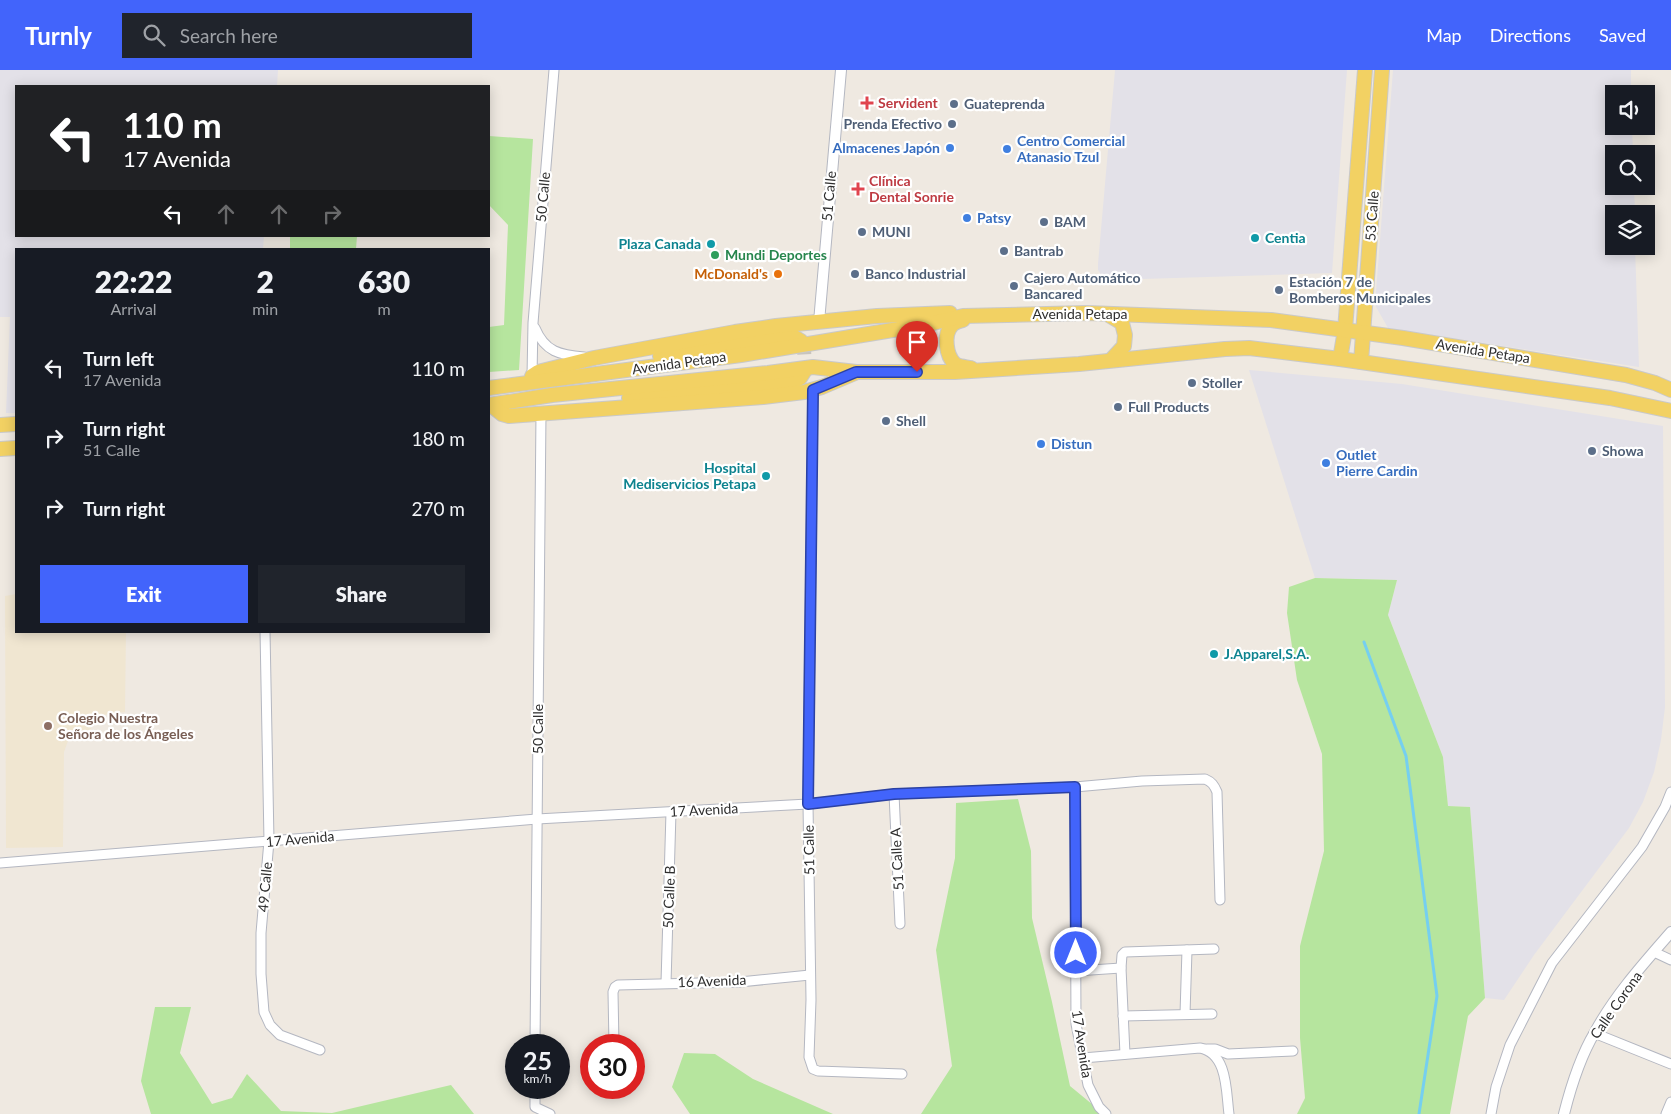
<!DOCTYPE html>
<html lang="en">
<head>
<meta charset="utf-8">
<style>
  :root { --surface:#171b24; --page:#20242c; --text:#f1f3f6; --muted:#9ea1a6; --accent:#4264fb }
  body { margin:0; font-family:Lato,sans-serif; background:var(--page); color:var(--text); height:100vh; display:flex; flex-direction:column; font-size:19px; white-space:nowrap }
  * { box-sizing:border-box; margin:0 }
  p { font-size:16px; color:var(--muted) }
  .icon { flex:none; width:28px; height:28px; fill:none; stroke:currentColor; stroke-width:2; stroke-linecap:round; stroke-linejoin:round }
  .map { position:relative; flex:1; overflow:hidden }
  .drawer { position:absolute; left:15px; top:178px; width:475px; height:385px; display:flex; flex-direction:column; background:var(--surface); border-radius:0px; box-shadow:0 2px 12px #0003 }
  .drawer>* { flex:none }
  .guide { position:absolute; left:15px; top:15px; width:475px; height:152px; border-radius:0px; box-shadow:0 2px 12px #0003; background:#202124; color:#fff; overflow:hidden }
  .tools { position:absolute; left:1605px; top:15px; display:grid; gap:10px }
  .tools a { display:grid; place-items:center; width:50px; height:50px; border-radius:0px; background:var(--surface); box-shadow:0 2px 12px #0003; font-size:25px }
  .speed { position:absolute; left:505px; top:964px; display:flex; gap:10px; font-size:25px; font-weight:700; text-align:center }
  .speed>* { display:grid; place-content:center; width:65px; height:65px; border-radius:50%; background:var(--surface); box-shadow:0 2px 12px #0003; line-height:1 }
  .speed small { font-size:12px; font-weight:400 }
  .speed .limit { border:8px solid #d22; background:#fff; color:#111 }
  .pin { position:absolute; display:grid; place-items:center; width:42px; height:42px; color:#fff; margin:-51px -21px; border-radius:50% 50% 50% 0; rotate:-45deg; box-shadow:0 0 5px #0007 }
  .pin .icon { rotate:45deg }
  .me { position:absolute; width:55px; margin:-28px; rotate:0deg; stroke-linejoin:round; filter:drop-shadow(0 0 4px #0008) }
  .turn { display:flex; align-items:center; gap:18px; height:105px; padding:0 25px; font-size:22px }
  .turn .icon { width:65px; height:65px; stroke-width:2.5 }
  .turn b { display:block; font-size:35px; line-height:42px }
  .lanes { display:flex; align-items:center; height:48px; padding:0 25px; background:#0003; justify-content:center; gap:25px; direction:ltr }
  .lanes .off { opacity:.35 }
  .eta { display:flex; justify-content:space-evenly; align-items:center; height:85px; text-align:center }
  .eta b { font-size:30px; font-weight:800; line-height:35px }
  .primary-button { display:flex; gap:10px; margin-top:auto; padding:10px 25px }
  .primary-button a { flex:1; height:58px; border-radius:0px; background:var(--accent); color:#fff; font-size:20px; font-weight:800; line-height:58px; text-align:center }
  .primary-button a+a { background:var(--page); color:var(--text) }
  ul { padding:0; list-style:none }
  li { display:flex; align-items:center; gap:15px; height:70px; padding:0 25px }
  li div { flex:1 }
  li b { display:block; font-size:19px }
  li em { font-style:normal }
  header { display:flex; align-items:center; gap:30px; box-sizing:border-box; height:70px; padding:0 25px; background:var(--accent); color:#fff }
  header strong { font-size:24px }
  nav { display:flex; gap:28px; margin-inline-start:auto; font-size:18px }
  .search { width:350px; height:45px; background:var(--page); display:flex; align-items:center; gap:12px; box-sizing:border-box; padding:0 18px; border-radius:0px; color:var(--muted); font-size:19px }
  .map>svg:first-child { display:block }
  .industrial { fill:#e3e1e8 }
  .education { fill:#f0e6d1 }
  .green { fill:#b6e59e }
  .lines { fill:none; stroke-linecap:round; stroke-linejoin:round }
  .stream { stroke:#75cff0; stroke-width:3 }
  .primary-tunnel { stroke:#c8c4bd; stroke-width:14; stroke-dasharray:14 7; stroke-linecap:butt }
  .minor-casing { stroke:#b4b7c1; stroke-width:11 }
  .tertiary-casing { stroke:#b4b7c1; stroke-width:12 }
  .primary-casing { stroke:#c9c9c9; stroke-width:16 }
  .minor { stroke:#fff; stroke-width:9 }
  .tertiary { stroke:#fff; stroke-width:10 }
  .primary { stroke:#f2d163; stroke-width:14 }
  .route-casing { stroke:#2b41a3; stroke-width:12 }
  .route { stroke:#4264fb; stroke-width:9 }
  .health-dot { fill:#e0444e; stroke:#fff; stroke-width:2 }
  .service-dot { fill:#5c6f8a; stroke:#fff; stroke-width:2 }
  .shop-dot { fill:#3f7fe0; stroke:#fff; stroke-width:2 }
  .culture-dot { fill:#0f9aa8; stroke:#fff; stroke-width:2 }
  .leisure-dot { fill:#2e9e5b; stroke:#fff; stroke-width:2 }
  .food-dot { fill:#e8710a; stroke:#fff; stroke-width:2 }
  .education-dot { fill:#8d6e63; stroke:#fff; stroke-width:2 }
  .labels { text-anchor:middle; stroke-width:4.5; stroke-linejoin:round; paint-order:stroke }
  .health-label { font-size:14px; font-weight:bold; fill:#be3a42; stroke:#fff; text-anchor:start }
  .service-label { font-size:14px; font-weight:bold; fill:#4e5e75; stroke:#fff; text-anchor:start }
  .shop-label { font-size:14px; font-weight:bold; fill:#366cbe; stroke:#fff; text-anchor:start }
  .street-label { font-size:14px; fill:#2e2e2e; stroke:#fff }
  .culture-label { font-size:14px; font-weight:bold; fill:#0d838f; stroke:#fff; text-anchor:start }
  .leisure-label { font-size:14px; font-weight:bold; fill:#27864d; stroke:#fff; text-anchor:start }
  .food-label { font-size:14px; font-weight:bold; fill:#c56008; stroke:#fff; text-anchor:end }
  .education-label { font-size:14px; font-weight:bold; fill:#785e54; stroke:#fff; text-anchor:start }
</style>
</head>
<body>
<header>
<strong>Turnly</strong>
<div class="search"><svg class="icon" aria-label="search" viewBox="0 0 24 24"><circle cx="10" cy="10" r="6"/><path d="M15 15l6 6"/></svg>Search here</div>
<nav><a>Map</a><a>Directions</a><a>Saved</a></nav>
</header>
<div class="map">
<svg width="1671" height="1044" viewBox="0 0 1671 1044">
  <rect width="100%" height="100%" fill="#efe9e1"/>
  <!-- industrial -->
  <g class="industrial">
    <polygon points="0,0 278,0 277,16 16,16 16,166 264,166 263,179 16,179 16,343 6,343 10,247 0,247"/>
    <polygon points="1115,0 1347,0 1332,203 1142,209 1112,214 1104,209 1098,200 1098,194"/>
    <polygon points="1393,0 1631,0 1631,24 1614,24 1614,56 1632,56 1633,84 1614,84 1614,116 1634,116 1635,144 1614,144 1614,176 1635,176 1639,297 1388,258 1375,235"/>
    <polygon points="1249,300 1402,314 1663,356 1665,637 1661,670 1654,702 1643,732 1629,758 1534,885 1504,930 1485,928 1470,737 1448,736 1443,687 1388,545 1397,510 1315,508"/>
  </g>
  <!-- education -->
  <polygon class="education" points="16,524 16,561 126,561 125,642 89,647 92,666 69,668 64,682 63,777 6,778 5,526"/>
  <!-- green -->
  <g class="green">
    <polygon points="489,66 533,69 519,300 489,302 489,257 504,255 508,155 489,135"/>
    <polygon points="290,166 357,166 356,179 290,179"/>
    <polygon points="1315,508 1397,510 1388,545 1443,687 1448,736 1470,737 1485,928 1468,946 1450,1044 1297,1044 1305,1028 1300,968 1300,876 1324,781 1322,684 1297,610 1287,543 1289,517"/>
    <polygon points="1018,729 1031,781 1032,848 1052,932 1070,1016 1104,1044 921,1044 952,996 936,880 955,788 956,733"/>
    <polygon points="155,937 191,937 180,983 212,1034 232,1028 247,1004 281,1041 332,1043 451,1015 474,1044 151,1044 141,1011"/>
    <polygon points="684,983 715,984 753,1009 833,1044 690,1044 672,1017"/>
  </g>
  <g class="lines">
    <!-- stream -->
    <polyline class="stream" points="1364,572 1406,686 1437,926 1419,1044"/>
    <!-- primary-tunnel -->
    <polyline class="primary-tunnel" points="801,271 804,278 805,300"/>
    <!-- minor casing -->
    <g class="minor-casing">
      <g id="minor">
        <path d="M535,258c10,24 25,27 49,29"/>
        <polyline points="532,306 533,253 554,0"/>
        <polyline points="813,320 808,734 811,930 809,987 813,999 818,1001 902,1004"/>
        <polyline points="265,561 269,771 261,863 261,904 264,942 270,955 280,965 320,980"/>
        <polyline points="1075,717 1076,954 1088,1015 1099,1037 1106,1044"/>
        <polyline points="894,724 900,854"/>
        <path d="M0,793l537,-44 271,-15 86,-10 181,-7 67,-6 63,-2c7,3 9,6 12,13l3,108"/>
        <polyline points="1654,882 1671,890"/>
        <polyline points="1076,901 1121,898"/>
        <polyline points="666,913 671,742"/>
        <polyline points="1185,944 1187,880"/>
        <polyline points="1123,946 1212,944"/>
        <polyline points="1594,963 1671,994"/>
        <polyline points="535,975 541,343"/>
        <polyline points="614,975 613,922 615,917 618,915 740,912 810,905"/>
        <polyline points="1207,979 1215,979 1228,984 1293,981"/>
        <polyline points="1125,984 1121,898 1122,885 1125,882 1214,879"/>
        <path d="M1083,988l117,-10c28,5 26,44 29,66"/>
        <polyline points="535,1018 535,1037 550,1044"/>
        <polyline points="1491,1044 1496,1017 1510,975 1552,893 1642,777 1665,737 1671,722"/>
        <polyline points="1666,1044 1671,1032"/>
      </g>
    </g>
    <!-- tertiary casing -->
    <g class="tertiary-casing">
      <g id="tertiary">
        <polyline points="819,252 841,0"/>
        <path d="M1564,1044c7,-28 16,-57 31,-82 20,-37 49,-69 76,-100"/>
      </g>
    </g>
    <!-- primary casing -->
    <g class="primary-casing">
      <g id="primary">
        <polyline points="1107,244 1122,253 1125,265 1124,276 1112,289"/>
        <path d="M963,250c-4,1 -9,3 -11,5 -9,9 -6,31 3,39 4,3 11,3 16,4"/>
        <polyline points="660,286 786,265 791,265 801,271"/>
        <polyline points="1340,289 1345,260 1365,0"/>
        <polyline points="1361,292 1382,0"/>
        <polyline points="532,306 538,302 594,288 735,262 776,256 877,246 950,243"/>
        <polyline points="489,318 741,285 929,254 963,246 1087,243 1271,250 1403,268 1626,305 1655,313 1671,320"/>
        <polyline points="629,328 741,318 793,311 800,308 805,300"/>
        <polyline points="489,335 552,325 768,303 813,297 856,302 955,302 1079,294 1225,279 1249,278 1340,289 1610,328 1671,341"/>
        <polyline points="491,335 502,344 509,346 763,327 804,322 822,317 855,303"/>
        <polyline points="0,355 16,354"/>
        <polyline points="0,379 16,378"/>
      </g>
    </g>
    <!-- minor -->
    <use href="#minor" class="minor"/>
    <!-- tertiary -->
    <use href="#tertiary" class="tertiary"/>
    <!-- primary -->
    <use href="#primary" class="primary"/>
  </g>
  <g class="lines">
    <!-- route casing -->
    <g class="route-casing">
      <polyline id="route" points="917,302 856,302 813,320 808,734 894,724 1075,717 1076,883"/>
    </g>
    <!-- route -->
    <use href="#route" class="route"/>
  </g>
  <!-- markers -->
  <g class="health-dot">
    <path d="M864.5 25.5h5v5h5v5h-5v5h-5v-5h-5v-5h5z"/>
    <path d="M855.5 111.5h5v5h5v5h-5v5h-5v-5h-5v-5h5z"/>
  </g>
  <g class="service-dot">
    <circle cx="954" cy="34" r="5"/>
    <circle cx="952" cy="54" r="5"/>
    <circle cx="1044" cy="152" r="5"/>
    <circle cx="862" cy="162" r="5"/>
    <circle cx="1004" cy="181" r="5"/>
    <circle cx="855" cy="204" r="5"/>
    <circle cx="1014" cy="216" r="5"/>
    <circle cx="1279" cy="220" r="5"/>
    <circle cx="1192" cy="313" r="5"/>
    <circle cx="1118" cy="337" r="5"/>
    <circle cx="886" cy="351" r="5"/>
    <circle cx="1592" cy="381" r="5"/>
  </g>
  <g class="shop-dot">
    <circle cx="950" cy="78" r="5"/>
    <circle cx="1007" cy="79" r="5"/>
    <circle cx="967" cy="148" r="5"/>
    <circle cx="1041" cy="374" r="5"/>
    <circle cx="1326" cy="393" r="5"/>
  </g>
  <g class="culture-dot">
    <circle cx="1255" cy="168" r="5"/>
    <circle cx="711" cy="174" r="5"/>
    <circle cx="766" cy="406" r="5"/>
    <circle cx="1214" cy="584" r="5"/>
  </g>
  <circle class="leisure-dot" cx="715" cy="185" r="5"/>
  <circle class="food-dot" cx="778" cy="204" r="5"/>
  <circle class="education-dot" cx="48" cy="656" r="5"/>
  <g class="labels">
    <!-- health labels -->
    <g class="health-label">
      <text x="878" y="38">Servident</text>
      <text x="869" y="116">Clínica<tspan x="869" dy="16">Dental Sonrie</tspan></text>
    </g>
    <!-- service labels -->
    <g class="service-label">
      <text x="964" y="39">Guateprenda</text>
      <text x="942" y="59" text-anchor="end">Prenda Efectivo</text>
      <text x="1054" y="157">BAM</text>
      <text x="872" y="167">MUNI</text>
      <text x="1014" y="186">Bantrab</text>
      <text x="865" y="209">Banco Industrial</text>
      <text x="1024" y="213">Cajero Automático<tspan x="1024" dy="16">Bancared</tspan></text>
      <text x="1289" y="217">Estación 7 de<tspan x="1289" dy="16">Bomberos Municipales</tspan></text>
      <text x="1202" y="318">Stoller</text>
      <text x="1128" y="342">Full Products</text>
      <text x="896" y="356">Shell</text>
      <text x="1602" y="386">Showa</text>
    </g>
    <!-- shop labels -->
    <g class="shop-label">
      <text x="1017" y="76">Centro Comercial<tspan x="1017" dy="16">Atanasio Tzul</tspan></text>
      <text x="940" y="83" text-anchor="end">Almacenes Japón</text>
      <text x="977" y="153">Patsy</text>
      <text x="1051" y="379">Distun</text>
      <text x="1336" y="390">Outlet<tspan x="1336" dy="16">Pierre Cardin</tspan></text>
    </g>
    <!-- street labels -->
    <g class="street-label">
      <text transform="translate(829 126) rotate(-85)" y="5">51 Calle</text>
      <text transform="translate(543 127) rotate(-85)" y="5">50 Calle</text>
      <text transform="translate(1372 146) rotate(-86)" y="5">53 Calle</text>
      <text x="1080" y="249">Avenida Petapa</text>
      <text transform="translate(1483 281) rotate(9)" y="5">Avenida Petapa</text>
      <text transform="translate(679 293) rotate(-8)" y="5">Avenida Petapa</text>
      <text transform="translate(538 659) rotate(-90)" y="5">50 Calle</text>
      <text transform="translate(704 740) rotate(-3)" y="5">17 Avenida</text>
      <text transform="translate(300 769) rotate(-5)" y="5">17 Avenida</text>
      <text transform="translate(809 780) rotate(-91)" y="5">51 Calle</text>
      <text transform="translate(897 789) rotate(-93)" y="5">51 Calle A</text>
      <text transform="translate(265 817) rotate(-85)" y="5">49 Calle</text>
      <text transform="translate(669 827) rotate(-88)" y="5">50 Calle B</text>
      <text transform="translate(712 911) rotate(-2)" y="5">16 Avenida</text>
      <text transform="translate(1616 935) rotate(-55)" y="5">Calle Corona</text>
      <text transform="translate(1082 974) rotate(81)" y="5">17 Avenida</text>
    </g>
    <!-- culture labels -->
    <g class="culture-label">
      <text x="1265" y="173">Centia</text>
      <text x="701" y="179" text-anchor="end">Plaza Canada</text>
      <text x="756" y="403" text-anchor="end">Hospital<tspan x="756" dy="16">Mediservicios Petapa</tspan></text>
      <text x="1224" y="589">J.Apparel,S.A.</text>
    </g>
    <!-- leisure labels -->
    <g class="leisure-label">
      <text x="725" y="190">Mundi Deportes</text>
    </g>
    <!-- food labels -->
    <g class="food-label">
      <text x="768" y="209">McDonald's</text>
    </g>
    <!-- education labels -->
    <g class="education-label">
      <text x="58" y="653">Colegio Nuestra<tspan x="58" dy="16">Señora de los Ángeles</tspan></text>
    </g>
  </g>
</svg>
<div class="tools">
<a><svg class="icon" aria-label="sound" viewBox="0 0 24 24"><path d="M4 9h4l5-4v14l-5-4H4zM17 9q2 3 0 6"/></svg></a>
<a><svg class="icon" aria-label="search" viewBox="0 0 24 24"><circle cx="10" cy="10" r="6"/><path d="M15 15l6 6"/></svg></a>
<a><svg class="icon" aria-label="layers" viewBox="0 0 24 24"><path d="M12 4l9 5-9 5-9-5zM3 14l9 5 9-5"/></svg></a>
</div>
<div class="speed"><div>25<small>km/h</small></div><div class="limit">30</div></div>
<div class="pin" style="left:917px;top:302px;background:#d93025"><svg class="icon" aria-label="arrive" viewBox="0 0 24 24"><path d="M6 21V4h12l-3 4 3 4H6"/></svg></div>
<svg class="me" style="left:1076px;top:883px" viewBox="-20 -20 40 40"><circle r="17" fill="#4264fb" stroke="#fff" stroke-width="3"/><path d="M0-11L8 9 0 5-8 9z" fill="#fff"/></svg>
<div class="guide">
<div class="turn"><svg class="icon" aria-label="left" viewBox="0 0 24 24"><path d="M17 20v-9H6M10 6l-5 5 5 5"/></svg><div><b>110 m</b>17 Avenida</div></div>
<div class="lanes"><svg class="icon" aria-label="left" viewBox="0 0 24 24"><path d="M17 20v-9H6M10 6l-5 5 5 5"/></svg><svg class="icon off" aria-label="ahead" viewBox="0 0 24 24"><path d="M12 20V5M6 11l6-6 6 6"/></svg><svg class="icon off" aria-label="ahead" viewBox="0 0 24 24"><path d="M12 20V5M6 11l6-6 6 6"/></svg><svg class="icon off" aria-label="right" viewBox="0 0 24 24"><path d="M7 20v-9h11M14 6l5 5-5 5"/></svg></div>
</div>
<section class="drawer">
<div class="eta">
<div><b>22:22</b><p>Arrival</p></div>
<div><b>2</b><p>min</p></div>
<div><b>630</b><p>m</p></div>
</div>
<ul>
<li><svg class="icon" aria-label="left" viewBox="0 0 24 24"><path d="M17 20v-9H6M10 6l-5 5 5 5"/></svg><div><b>Turn left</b><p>17 Avenida</p></div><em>110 m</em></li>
<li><svg class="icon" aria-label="right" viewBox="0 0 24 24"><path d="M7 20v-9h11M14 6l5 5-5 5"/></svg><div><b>Turn right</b><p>51 Calle</p></div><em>180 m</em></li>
<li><svg class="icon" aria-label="right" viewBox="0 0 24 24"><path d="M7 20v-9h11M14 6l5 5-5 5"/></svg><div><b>Turn right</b></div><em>270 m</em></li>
</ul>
<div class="primary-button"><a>Exit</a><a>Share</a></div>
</section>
</div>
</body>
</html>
